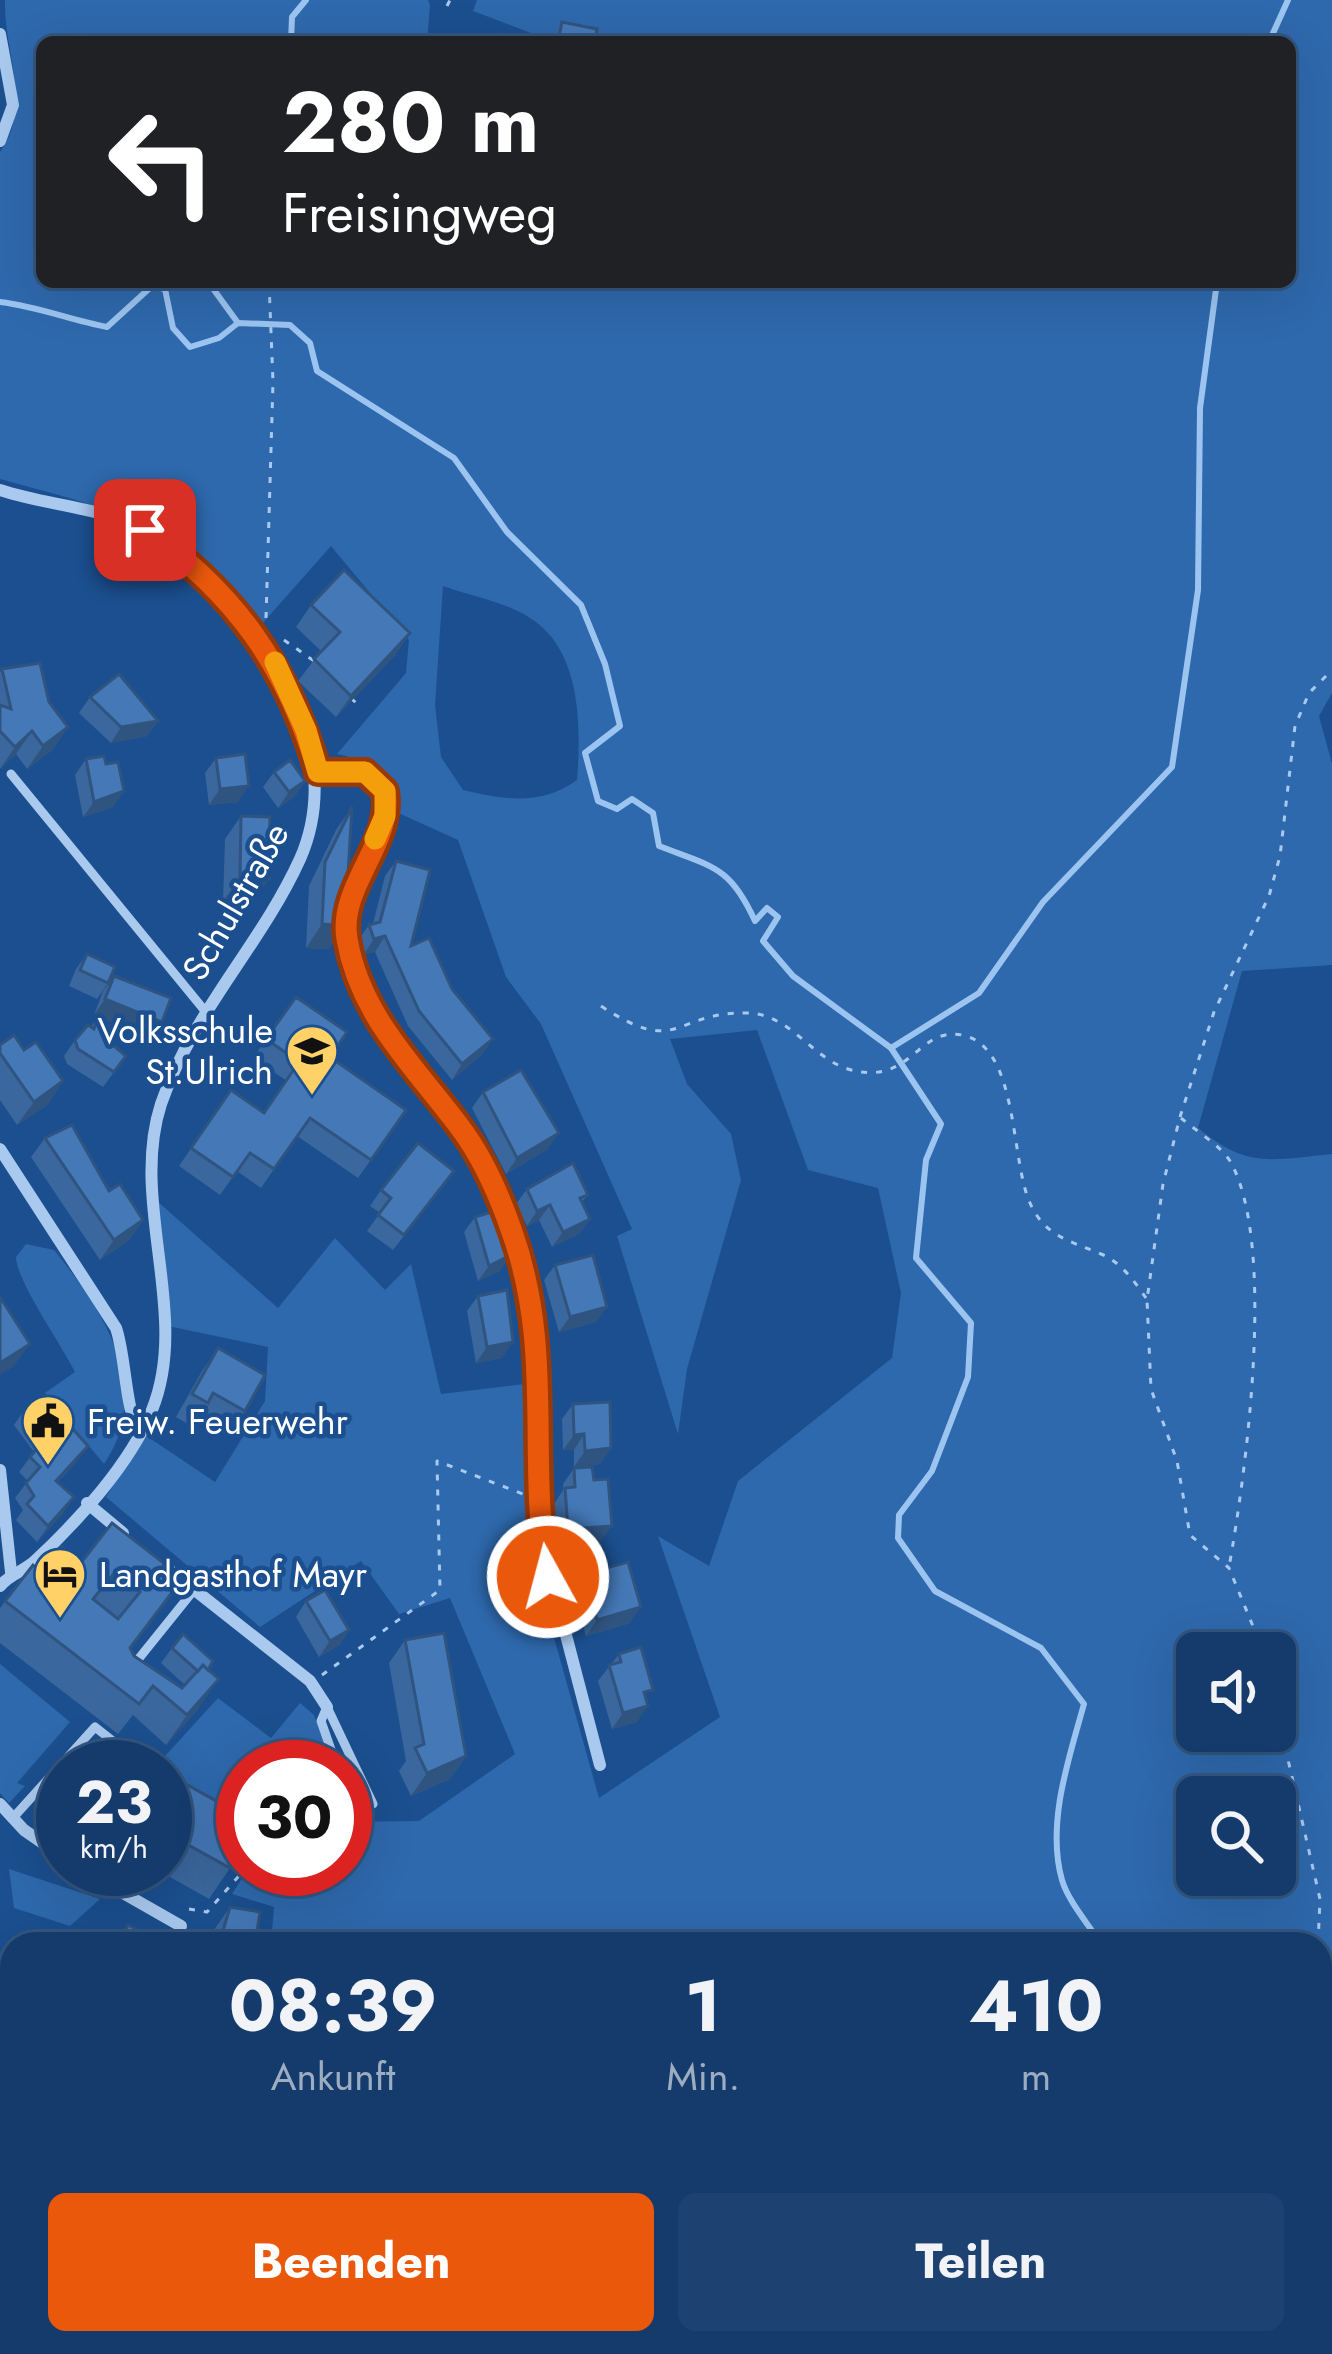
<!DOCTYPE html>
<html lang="de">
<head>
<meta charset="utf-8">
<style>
  :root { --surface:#143b6b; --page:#1d4271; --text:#f1f3f6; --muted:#9dadc1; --line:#33557e; --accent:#ea580c }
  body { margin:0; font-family:Jost,sans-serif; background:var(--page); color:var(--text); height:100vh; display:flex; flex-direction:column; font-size:45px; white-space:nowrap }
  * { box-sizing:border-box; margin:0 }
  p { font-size:39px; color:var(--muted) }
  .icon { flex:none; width:66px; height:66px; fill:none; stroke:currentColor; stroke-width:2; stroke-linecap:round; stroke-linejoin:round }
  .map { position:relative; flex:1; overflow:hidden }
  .details { position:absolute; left:0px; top:1932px; width:1332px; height:423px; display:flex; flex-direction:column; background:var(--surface); border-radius:36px 36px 0 0; box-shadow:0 12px 48px #0002,0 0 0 3px var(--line) }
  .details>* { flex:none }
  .guide { position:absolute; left:36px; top:36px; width:1260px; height:252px; border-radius:18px; box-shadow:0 12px 48px #0002,0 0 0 3px var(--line); background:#202124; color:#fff; overflow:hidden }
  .controls { position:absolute; left:1176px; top:1632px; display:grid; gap:24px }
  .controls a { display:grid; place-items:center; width:120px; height:120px; border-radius:18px; background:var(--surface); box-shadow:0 12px 48px #0002,0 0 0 3px var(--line); font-size:60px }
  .speed { position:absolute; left:36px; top:1740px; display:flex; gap:24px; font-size:60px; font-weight:700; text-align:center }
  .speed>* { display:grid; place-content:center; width:156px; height:156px; border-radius:50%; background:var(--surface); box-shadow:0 12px 48px #0002,0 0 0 3px var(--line); line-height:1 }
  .speed small { font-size:30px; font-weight:400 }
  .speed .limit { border:18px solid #d22; background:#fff; color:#111 }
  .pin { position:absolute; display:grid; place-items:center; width:102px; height:102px; color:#fff; margin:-51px; border-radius:24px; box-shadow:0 6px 18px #0006 }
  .me { position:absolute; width:132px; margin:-66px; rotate:353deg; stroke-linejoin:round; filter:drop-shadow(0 0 9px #0008) }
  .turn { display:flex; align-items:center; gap:42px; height:252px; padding:0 48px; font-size:54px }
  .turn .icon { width:156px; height:156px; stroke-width:2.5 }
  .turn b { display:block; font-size:84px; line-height:102px }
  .eta { display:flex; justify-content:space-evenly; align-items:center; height:204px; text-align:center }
  .eta b { font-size:72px; font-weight:700; line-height:84px }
  .primary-button { display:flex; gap:24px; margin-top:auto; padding:24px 48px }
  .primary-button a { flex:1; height:138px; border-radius:18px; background:var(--accent); color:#fff; font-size:48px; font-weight:700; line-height:138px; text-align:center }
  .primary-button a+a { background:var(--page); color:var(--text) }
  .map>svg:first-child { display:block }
  .green { fill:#2e69ad; fill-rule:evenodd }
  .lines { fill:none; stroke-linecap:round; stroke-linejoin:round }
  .stream { stroke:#9cc4f0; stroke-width:6 }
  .path { stroke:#a9c9ee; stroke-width:3; stroke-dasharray:6 9; stroke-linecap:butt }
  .service { stroke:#a9c9ee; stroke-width:9 }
  .minor { stroke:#a9c9ee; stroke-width:12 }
  .primary { stroke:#f0f6ff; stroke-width:30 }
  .wall { fill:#3a679d }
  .shaded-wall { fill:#305480 }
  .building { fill:#4478b7; stroke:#305480; stroke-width:3; fill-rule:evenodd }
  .route-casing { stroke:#983908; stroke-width:30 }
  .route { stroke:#ea580c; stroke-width:21 }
  .slow { stroke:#f59e0b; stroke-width:21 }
  .labels { text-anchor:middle; stroke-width:9; stroke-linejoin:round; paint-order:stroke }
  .street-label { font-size:36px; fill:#fff; stroke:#1b4f8f }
  .poi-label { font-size:36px; fill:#fff; stroke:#1b4f8f; text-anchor:start }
</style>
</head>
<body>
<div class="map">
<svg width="1332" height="2354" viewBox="0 0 1332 2354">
  <rect width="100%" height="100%" fill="#1b4f8f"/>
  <!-- green -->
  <g class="green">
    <path d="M5,0h423l2,5 -3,37h-385v240h1248v-240h-706l-53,-9 -58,-22 4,-11h855v693l-13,23 13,48v201l-90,6 -44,157c50,41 73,32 134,26v1144l-12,8v-362h-1049l3,-37 -42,-13 16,-25h97v-47l74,-1 96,-67 -65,-156 -51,16 -38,-53 -101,66 -154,-130 39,-62 70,47 50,-81 3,-54 -100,-21 -11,-125 121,107 57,-70 50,52 26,-26 30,130 92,-11 -3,133 10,72 59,210 121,-81 -62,-181 51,30 29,-85 154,-123 9,-65 -23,-105 -70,-18 -51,-140 -87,9 17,45 44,50 10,46 -54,189 -9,65 -61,-198 15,-7 -91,-205 -35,-47 -48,-137 -64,-29c-3,-39 -21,-49 -57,-57l69,-81 3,-33 -78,-94 -70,79c-90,-104 -133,-111 -261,-146v-327c33,-44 3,-104 5,-152zM443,586c27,10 63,16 87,32 52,32 51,110 47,162 -36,26 -73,20 -114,10l-22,-33 -6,-52zM1197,1653h78v78h-78zM1197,1797h78v78h-78z"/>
    <path d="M26,1244l28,6c49,60 101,139 50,214l-59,-71 30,-21c-14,-28 -59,-92 -59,-115z"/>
    <polygon points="0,1664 70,1722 17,1783 25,1786 9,1803 0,1793"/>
    <polygon points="218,1698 271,1738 300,1703 314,1715 334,1767 243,1767 243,1853 165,1809 165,1767 155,1767"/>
    <polygon points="9,1869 100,1899 70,1926 14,1908"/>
    <polygon points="135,2343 1259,2343 1233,2354 160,2354"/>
  </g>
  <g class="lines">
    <!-- stream -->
    <g class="stream">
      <polyline points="291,42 292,17 306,0"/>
      <polyline points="1269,42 1288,0"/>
      <polyline points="218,282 214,290 238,323"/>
      <path d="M0,302c40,5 70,18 107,25l45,-41 13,3 8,39 17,19 29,-9 19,-15 52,2 20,18 7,28 137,87 53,74 74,73 24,59 15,62 -35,27 13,48 19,8 15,-10 21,14 6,33c54,21 71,20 96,75l12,-13 11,9 -15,24 30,35 98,72 50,76 -15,36 -10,98 55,65 -3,54 -36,94 -33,44 -1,23 37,53 106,57 43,56c-15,54 -38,120 -22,176 6,21 27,45 39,64"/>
      <polyline points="891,1048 979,993 1043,902 1172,767 1198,590 1200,408 1217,282"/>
    </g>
    <!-- path -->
    <g class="path">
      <polyline points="447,6 450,0"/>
      <polyline points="461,42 465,34"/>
      <polyline points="266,618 273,382 269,282"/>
      <polyline points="284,640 314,661"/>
      <polyline points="351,698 358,705"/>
      <path d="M601,1006c79,52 71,6 145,7 44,0 64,44 102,56 63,19 69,-43 114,-34 57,11 48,124 68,168 15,34 41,38 71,51 20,8 33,27 45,44"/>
      <path d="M1181,1118c15,13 39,27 49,43 47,82 16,312 -1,406"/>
      <polyline points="1264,1653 1229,1568 1190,1535 1177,1461 1151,1389 1147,1300 1163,1184 1180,1117 1214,1012 1269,896 1280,856 1295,726 1309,693 1332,670"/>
      <polyline points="322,1675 440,1590 437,1461 523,1494"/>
      <polyline points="1275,1703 1320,1899 1318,1944"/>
      <polyline points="189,1909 207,1912 245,1869"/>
      <polyline points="1320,1977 1332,2004"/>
      <polyline points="0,2100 12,2116"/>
      <polyline points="1320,2239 1332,2237"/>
      <polyline points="1320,2294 1332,2285"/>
    </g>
    <!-- service -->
    <g class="service">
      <polyline points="11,774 205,1011"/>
      <polyline points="132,1667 194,1590"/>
      <polyline points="327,1707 373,1804"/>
      <polyline points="327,1707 321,1721 337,1767"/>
      <polyline points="12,1819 95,1727 123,1749 110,1767"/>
      <polyline points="44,1844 63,1822"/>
      <polyline points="0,1973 12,2006"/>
    </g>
    <!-- minor -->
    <g class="minor">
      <polyline points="0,34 13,105 0,141"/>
      <path d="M0,490c47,16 105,17 148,42 105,61 205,207 152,327 -39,86 -108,154 -139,245 -32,99 30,210 -9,306 -22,54 -74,111 -117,151 -12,11 -24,12 -35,25"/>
      <polyline points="318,772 365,773 385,791 385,816 350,901 347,939 371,1007 412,1071 462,1130 512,1232 542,1382 543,1547 600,1765"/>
      <path d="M0,1149l116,179c10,28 9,85 24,104"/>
      <polyline points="0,1470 11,1572"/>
      <polyline points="87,1503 123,1533"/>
      <polyline points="172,1572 310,1681 327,1707"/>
      <polyline points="0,1804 24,1830 63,1857"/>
      <polyline points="81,1869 181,1926"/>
      <polyline points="0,2312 12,2298"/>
      <polyline points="989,2354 998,2343"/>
    </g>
    <!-- primary -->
    <g class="primary">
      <polyline points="1320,2327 1332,2319"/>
      <polyline points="1282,2354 1298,2343"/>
    </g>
  </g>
  <!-- wall -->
  <g class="wall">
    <polygon points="562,22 595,42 548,42"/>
    <polygon points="311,605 410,633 395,655 336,717 298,681 321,651 296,627"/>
    <polygon points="2,669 49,702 68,727 52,750 27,769 16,754 0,769 0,672"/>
    <polygon points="90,697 158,721 147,736 111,743 79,713"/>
    <polygon points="216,758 238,802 209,805 205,773"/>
    <polygon points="86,759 113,807 83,817 75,775"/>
    <polygon points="274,772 305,781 294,797 278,808 263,787"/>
    <polygon points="352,807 329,949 306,948 309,886 336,830"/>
    <polygon points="241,816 253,902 223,901 225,839"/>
    <polygon points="396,861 411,946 452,989 493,1039 482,1054 452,1080 408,1026 375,952 364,954 358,940 369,925 373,924 385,876"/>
    <polygon points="87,954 108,983 97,999 69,986 76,969"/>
    <polygon points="114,976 151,1037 94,1015 103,991"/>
    <polygon points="296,997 330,1057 406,1110 358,1178 297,1136 261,1188 237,1171 220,1195 179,1166 231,1090 264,1113 287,1081 253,1058"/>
    <polygon points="98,1017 109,1042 126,1056 103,1087 67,1064 64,1056 75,1040 91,1027"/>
    <polygon points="0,1045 24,1050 63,1081 47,1105 17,1125 0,1100"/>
    <polygon points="483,1092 548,1149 506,1174 472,1108"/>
    <polygon points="45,1138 143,1220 129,1240 100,1260 31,1157"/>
    <polygon points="443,1186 393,1250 367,1231 380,1213 370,1206 381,1190"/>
    <polygon points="527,1189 588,1195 582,1202 590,1219 579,1234 552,1247 539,1220 527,1226 516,1204"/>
    <polygon points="475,1217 500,1271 478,1281 464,1232"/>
    <polygon points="555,1265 596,1322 559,1332 544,1280"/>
    <polygon points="478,1296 502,1358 476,1363 467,1311"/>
    <polygon points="218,1348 245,1411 229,1434 198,1417 191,1426 176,1417 202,1371"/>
    <polygon points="573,1404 611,1448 600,1464 574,1467 574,1450 563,1450 562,1419"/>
    <polygon points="25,1409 77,1461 58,1482 63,1513 37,1542 16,1520 23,1510 15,1498 28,1481 19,1472 34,1452 14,1425"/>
    <polygon points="574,1468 601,1541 557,1545 554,1504 563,1490 563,1484"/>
    <polygon points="81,1563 183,1578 130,1649 134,1656 182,1688 185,1685 161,1663 172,1648 208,1670 198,1709 166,1745 133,1715 118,1734 0,1643 0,1608 33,1565 42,1572"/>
    <polygon points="584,1574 630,1623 586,1636 573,1590"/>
    <polygon points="306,1601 349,1630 339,1645 319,1657 296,1617"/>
    <polygon points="405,1640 466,1756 450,1779 411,1796 399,1771 406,1761 389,1663"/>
    <polygon points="619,1654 646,1700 637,1722 612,1729 598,1681"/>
    <polygon points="165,1774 230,1868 209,1899 156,1869 165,1869"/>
    <polygon points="230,1907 255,1944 210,1944 214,1930"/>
    <polygon points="18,2343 57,2343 49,2354 29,2354 17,2345"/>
  </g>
  <!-- shaded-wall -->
  <g class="shaded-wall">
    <polygon points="410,633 395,655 336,717 351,696"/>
    <polygon points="158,721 147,736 111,743 121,727"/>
    <polygon points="68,727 52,750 27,769 43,746"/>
    <polygon points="32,731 16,754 0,769 15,747"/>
    <polygon points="305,781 294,797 278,808 289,792"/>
    <polygon points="249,786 238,802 209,805 220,789"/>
    <polygon points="124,791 113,807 83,817 94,802"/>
    <polygon points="240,878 269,879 253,902 223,901"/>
    <polygon points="322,924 345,926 329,949 306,948"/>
    <polygon points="385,936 375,952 364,954 374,939"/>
    <polygon points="105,999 162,1022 151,1037 94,1015"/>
    <polygon points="493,1039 482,1054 452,1080 462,1064"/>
    <polygon points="63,1081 47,1105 17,1125 34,1102"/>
    <polygon points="559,1133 548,1149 506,1174 517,1158"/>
    <polygon points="550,1205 539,1220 527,1226 537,1211"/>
    <polygon points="590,1219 579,1234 552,1247 563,1232"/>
    <polygon points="143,1220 129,1240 100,1260 114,1240"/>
    <polygon points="511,1255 500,1271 478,1281 489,1266"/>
    <polygon points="607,1307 596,1322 559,1332 570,1317"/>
    <polygon points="513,1342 502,1358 476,1363 487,1347"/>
    <polygon points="30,1344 13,1367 0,1375 0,1363"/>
    <polygon points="584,1434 574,1450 563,1450 574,1435"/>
    <polygon points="88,1446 77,1461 45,1496 56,1481"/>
    <polygon points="611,1448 600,1464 574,1467 585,1451"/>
    <polygon points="74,1497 63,1513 37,1542 48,1526"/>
    <polygon points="612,1526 601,1541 557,1545 568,1529"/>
    <polygon points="641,1607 630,1623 586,1636 597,1620"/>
    <polygon points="349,1630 339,1645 319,1657 330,1641"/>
    <polygon points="219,1679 198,1709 166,1745 187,1715"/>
    <polygon points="648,1706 637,1722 612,1729 623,1713"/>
    <polygon points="466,1756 450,1779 411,1796 427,1773"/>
  </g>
  <!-- building -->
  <g class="building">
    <polygon points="562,22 597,29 595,42 558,42"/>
    <polygon points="504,34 521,42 500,42"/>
    <polygon points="344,570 410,633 351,696 314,659 340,632 311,605"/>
    <polygon points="40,663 49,702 68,727 43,746 32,731 15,747 0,731 0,705 11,709 2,669"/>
    <polygon points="119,674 158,721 121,727 90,697"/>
    <polygon points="245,754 249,786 220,789 216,758"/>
    <polygon points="104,756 106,764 118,762 124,791 94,802 86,759"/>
    <polygon points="290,760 305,781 289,792 274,772"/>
    <polygon points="352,807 345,926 322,924 325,862"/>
    <polygon points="241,816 270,817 269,879 240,878"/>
    <polygon points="396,861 430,870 411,946 429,938 452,989 493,1039 462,1064 419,1011 385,936 374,939 369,925 380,922"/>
    <polygon points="87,954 115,967 108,983 80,970"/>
    <polygon points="114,976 171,998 162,1022 105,999"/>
    <polygon points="296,997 347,1032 330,1057 406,1110 371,1160 310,1118 274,1169 250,1153 233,1177 191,1148 231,1090 264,1113 299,1062 266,1039"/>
    <polygon points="98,1017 116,1031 108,1041 126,1056 114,1072 78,1049 75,1040 88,1025 94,1029"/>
    <polygon points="14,1035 24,1050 36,1042 63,1081 34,1102 0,1053 0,1045"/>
    <polygon points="521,1070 559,1133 517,1158 483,1092"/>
    <polygon points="72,1125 109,1191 120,1184 143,1220 114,1240 45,1138"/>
    <polygon points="418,1143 454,1171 404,1235 378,1215 391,1198 381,1190"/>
    <polygon points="573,1163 588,1195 580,1198 590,1219 563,1232 550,1205 537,1211 527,1189"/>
    <polygon points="498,1210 511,1255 489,1266 475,1217"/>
    <polygon points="593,1255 607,1307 570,1317 555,1265"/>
    <polygon points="507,1290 513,1342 487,1347 478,1296"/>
    <polygon points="0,1297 30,1344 0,1363"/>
    <polygon points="218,1348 265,1375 245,1411 213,1393 208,1403 192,1394"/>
    <polygon points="43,1396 88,1446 56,1481 74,1497 48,1526 27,1504 34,1496 26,1483 40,1467 30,1457 46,1438 25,1409"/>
    <polygon points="610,1402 611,1448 585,1451 584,1434 574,1435 573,1404"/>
    <polygon points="592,1467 594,1480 608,1479 612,1526 568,1529 565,1488 575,1487 574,1468"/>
    <path d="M112,1523l71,55 -53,70 4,8 48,32 21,-23 16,14 -32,36 -34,-29 -14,18 -134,-103 28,-36 9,7 19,-25 20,16zM115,1572l25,20 -22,27 -25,-20z"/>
    <polygon points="628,1562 641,1607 597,1620 584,1574"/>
    <polygon points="325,1590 349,1630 330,1641 306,1601"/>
    <polygon points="444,1633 466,1756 427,1773 415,1748 424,1744 405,1640"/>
    <polygon points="183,1634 213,1661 208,1670 203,1665 198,1671 172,1648"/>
    <polygon points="641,1647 653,1690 644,1692 648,1706 623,1713 609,1665 621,1662 619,1654"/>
    <polygon points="322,1744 344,1761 339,1767 305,1767"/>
    <polygon points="166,1773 243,1816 243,1846 230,1868 165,1832"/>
    <polygon points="230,1907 260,1912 255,1944 219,1944"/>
    <polygon points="128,1925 166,1944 118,1944"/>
  </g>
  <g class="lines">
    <!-- route casing -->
    <g class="route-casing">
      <path id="route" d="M145,530c90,62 143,138 173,242h47l20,19c9,52 -47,95 -38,148 13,77 68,128 112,187 23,30 41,71 53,106 43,121 14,228 36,345"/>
    </g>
    <!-- route -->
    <use href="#route" class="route"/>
    <!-- slow -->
    <polyline class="slow" points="275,662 306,730 318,772 365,772 385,791 385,816 375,839"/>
  </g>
  <!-- icons -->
  <defs>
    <g id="school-pin" transform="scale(2.7)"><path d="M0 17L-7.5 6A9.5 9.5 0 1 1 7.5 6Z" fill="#ffd166" stroke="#1b4f8f"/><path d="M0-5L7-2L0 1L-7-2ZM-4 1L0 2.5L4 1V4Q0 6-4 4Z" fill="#111"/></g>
    <g id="civic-pin" transform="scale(2.7)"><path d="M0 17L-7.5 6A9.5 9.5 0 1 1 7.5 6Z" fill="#ffd166" stroke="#1b4f8f"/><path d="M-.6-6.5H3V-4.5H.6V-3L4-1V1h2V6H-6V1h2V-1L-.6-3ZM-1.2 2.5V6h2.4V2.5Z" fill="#111"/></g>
    <g id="hotel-pin" transform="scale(2.7)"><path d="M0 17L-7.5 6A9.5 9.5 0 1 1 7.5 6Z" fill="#ffd166" stroke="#1b4f8f"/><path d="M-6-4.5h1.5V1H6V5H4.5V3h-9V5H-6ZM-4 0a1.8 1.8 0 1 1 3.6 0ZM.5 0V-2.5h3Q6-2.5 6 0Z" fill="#111"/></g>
  </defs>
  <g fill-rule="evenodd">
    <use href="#school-pin" x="312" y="1051"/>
    <use href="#civic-pin" x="48" y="1421"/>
    <use href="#hotel-pin" x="60" y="1574"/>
  </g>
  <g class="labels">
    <!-- street labels -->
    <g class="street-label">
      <text transform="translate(235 901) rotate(-60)" y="13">Schulstraße</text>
    </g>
    <!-- poi labels -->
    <g class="poi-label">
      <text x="273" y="1043" text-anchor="end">Volksschule<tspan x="273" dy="41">St.Ulrich</tspan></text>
      <text x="87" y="1434">Freiw. Feuerwehr</text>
      <text x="99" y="1587">Landgasthof Mayr</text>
    </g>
  </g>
</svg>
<div class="controls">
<a><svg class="icon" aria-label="sound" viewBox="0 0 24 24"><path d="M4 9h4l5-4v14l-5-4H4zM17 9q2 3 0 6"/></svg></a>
<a><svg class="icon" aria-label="search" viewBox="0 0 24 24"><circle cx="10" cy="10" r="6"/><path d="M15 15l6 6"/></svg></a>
</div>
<div class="speed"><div>23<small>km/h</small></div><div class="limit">30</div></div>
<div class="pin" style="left:145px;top:530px;background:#d93025"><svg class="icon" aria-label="arrive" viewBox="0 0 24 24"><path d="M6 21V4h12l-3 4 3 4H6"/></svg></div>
<svg class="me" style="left:548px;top:1577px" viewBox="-20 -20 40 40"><circle r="17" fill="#ea580c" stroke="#fff" stroke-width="3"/><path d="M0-11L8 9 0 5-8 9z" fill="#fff"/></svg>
<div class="guide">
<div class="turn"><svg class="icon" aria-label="left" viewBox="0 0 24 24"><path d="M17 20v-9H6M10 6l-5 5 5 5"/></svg><div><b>280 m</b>Freisingweg</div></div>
</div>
<section class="details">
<div class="eta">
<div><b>08:39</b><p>Ankunft</p></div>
<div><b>1</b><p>Min.</p></div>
<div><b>410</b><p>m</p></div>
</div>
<div class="primary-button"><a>Beenden</a><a>Teilen</a></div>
</section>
</div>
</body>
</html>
